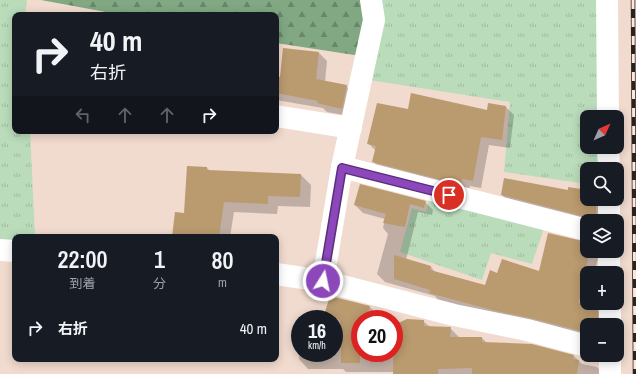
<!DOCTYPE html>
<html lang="ja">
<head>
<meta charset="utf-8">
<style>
  :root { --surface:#171b24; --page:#20242c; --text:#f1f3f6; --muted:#9ea1a6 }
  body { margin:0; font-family:"Archivo Narrow","Noto Sans JP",sans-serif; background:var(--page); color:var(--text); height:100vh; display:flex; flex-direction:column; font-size:15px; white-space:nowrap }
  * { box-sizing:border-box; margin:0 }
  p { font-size:13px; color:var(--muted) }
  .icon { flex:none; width:22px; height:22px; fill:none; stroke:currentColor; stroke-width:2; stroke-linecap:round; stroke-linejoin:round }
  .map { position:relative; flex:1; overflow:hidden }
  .panel { position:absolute; left:12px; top:234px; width:267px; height:128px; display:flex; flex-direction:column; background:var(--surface); border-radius:8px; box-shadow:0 2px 10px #0003 }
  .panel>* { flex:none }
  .hud { position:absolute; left:12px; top:12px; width:267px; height:122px; border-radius:8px; box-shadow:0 2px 10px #0003; background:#171b24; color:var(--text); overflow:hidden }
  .needle { width:26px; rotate:45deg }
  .tools { position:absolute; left:580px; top:110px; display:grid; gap:8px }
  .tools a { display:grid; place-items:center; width:44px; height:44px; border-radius:8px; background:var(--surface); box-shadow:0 2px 10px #0003; font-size:20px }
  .speed { position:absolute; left:291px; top:310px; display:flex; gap:8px; font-size:20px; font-weight:700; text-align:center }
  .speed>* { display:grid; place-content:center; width:52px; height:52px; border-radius:50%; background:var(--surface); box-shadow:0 2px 10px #0003; line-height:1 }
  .speed small { font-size:10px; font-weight:400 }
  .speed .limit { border:6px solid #d22; background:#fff; color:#111 }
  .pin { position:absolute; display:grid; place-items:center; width:34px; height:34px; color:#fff; margin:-17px; border:2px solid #fff; border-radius:50%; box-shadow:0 1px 4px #0007 }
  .me { position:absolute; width:44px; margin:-22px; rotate:10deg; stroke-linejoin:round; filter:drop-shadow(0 0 3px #0008) }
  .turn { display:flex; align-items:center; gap:14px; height:84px; padding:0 12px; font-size:18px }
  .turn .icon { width:52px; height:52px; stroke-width:2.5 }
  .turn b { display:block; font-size:28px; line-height:34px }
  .lanes { display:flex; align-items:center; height:38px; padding:0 12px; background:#0003; justify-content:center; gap:20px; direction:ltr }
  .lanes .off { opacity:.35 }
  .eta { display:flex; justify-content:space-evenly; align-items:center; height:68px; text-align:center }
  .eta b { font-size:24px; font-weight:600; line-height:28px }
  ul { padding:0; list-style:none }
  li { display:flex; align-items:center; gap:12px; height:52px; padding:0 12px }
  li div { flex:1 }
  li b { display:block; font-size:15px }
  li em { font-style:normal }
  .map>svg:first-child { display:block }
  .grass { fill:url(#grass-tufts) }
  .forest { fill:url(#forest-firs) }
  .shadow { fill:#0003 }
  .building { fill:#ba9a6f }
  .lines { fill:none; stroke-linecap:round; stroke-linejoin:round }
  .minor { stroke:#fff; stroke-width:22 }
  .rail-casing { stroke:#2c221d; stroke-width:4.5 }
  .rail { stroke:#ffe7db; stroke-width:3; stroke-dasharray:9; stroke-linecap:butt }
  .route-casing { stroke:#5b2e7a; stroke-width:10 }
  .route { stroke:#8c47bb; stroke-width:7 }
</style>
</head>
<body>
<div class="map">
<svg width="636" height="374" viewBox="0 0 636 374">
  <defs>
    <pattern id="grass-tufts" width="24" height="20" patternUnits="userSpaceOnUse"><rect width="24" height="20" fill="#badcbb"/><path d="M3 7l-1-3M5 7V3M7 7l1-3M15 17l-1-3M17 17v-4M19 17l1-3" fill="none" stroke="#9fbc9f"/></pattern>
    <pattern id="forest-firs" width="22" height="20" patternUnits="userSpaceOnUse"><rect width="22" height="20" fill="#81a883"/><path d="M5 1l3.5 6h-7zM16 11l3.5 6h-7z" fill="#688769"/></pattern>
  </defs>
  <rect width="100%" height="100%" fill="#f1dace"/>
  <!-- grass -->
  <g class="grass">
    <polygon points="0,0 27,0 25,15 15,15 15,131 30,131 35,237 15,237 15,245 0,245"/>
    <polygon points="375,0 598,0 600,117 587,117 587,147 601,147 601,169 587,169 587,184 504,172 510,102 369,80"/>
    <polygon points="430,194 545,225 532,264 491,253 482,280 400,252 412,208 426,212"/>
  </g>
  <!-- forest -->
  <polygon class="forest" points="41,0 361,0 367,22 361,56 276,43 276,15 122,15"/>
  <!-- shadow -->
  <g class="shadow">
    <polygon points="319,53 327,61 325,82 346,86 355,95 350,116 327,112 323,108 276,100 276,77 281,78"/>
    <polygon points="506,107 514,115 510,148 489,145 481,188 470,186 468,192 381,170 373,161 376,151 368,143 408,110 488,111"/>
    <polygon points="207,168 210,171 301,175 311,185 310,207 278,206 277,214 234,212 230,237 173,237"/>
    <polygon points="569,191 587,191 587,199 605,199 604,221 587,221 510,203 502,195"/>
    <polygon points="425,202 433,210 432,215 418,212 406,260 431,267 435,272 486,286 498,274 540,272 587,243 587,251 600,251 594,273 587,273 587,303 588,303 587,306 597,309 605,318 605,325 587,325 587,338 439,301 435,296 385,282 377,274 388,234 383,228 385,219 363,213 355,205"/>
    <polygon points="331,297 370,307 379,317 379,319 360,319 360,353 394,353 423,321 430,327 450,328 460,338 482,338 487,343 574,356 582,364 597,367 604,374 394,374 394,372 346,372 343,369 308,369 299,359 298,326 300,326 300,353 334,353 334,319 324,319"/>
  </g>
  <!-- building -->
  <g class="building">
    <polygon points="283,48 319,52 316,79 347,85 342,109 317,103 318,101 276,93 276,76 280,77"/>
    <polygon points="411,93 487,110 488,103 506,106 502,140 481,137 473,181 462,179 461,185 372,162 376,146 367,144 377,103 408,109"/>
    <polygon points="187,166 207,167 207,170 301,174 300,197 268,196 268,204 224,202 219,237 172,237 175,212 184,213"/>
    <polygon points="504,178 568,190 568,187 587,190 587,199 596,199 596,221 590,218 501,195"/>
    <polygon points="360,184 426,201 424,208 410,204 405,227 383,223 386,214 354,205"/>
    <polygon points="548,233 587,242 587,251 590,251 583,279 586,280 578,303 598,308 598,325 583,325 581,331 530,318 496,311 429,293 430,290 394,279 394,255 431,266 430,270 485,285 490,270 497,273 502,259 539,271"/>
    <polygon points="330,296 370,306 366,319 360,319 360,363 341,363 340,320 324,315"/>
    <polygon points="407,319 424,320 424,326 451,327 450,337 482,337 482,342 532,344 574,355 573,359 579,360 577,374 472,374 472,368 438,369 438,374 393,374 394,325"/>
  </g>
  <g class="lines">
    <!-- minor -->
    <g class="minor">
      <polyline points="607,0 608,117"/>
      <polyline points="276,116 351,128"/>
      <polyline points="608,147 609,169"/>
      <polyline points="342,167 587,230"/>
      <polyline points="609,199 609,221"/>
      <polyline points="0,250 15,251"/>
      <polyline points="609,251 609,273"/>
      <polyline points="276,274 323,281 454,315 527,330 587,346"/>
      <polyline points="323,281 342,167 374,20 371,0"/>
      <polyline points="610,303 610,325"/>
      <polyline points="610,355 610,374"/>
    </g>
    <!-- rail casing -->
    <g class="rail-casing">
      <polyline id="rail" points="633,0 635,374"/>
    </g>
    <!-- rail -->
    <use href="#rail" class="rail"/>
  </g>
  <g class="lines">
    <!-- route casing -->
    <g class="route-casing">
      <polyline id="route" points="323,281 342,168 449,195"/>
    </g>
    <!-- route -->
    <use href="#route" class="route"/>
  </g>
</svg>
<div class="tools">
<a><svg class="needle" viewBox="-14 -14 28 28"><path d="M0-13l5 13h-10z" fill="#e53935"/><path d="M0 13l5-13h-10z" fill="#9ea1a6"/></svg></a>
<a><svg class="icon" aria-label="search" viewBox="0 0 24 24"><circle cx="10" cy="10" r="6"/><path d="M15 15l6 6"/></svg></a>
<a><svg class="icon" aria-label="layers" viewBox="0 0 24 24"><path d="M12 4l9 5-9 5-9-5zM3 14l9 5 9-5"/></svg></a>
<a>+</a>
<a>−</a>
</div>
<div class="speed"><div>16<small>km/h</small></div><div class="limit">20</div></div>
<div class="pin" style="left:449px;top:195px;background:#d93025"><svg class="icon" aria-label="arrive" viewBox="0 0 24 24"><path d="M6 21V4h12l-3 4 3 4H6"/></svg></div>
<svg class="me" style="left:323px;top:281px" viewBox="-20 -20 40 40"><circle r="17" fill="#8c47bb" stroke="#fff" stroke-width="3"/><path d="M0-11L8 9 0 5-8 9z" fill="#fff"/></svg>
<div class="hud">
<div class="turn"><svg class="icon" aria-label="right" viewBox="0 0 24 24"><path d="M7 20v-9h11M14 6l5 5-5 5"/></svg><div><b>40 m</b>右折</div></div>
<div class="lanes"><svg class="icon off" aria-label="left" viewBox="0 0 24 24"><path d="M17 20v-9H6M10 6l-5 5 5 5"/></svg><svg class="icon off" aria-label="ahead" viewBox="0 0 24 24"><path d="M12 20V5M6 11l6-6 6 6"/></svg><svg class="icon off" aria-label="ahead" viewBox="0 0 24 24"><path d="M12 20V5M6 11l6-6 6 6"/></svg><svg class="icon" aria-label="right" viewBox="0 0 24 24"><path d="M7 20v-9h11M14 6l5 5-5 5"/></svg></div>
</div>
<section class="panel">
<div class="eta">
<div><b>22:00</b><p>到着</p></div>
<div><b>1</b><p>分</p></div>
<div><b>80</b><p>m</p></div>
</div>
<ul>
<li><svg class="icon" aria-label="right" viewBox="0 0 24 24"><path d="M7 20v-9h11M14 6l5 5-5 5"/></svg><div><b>右折</b></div><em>40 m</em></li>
</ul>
</section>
</div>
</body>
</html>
